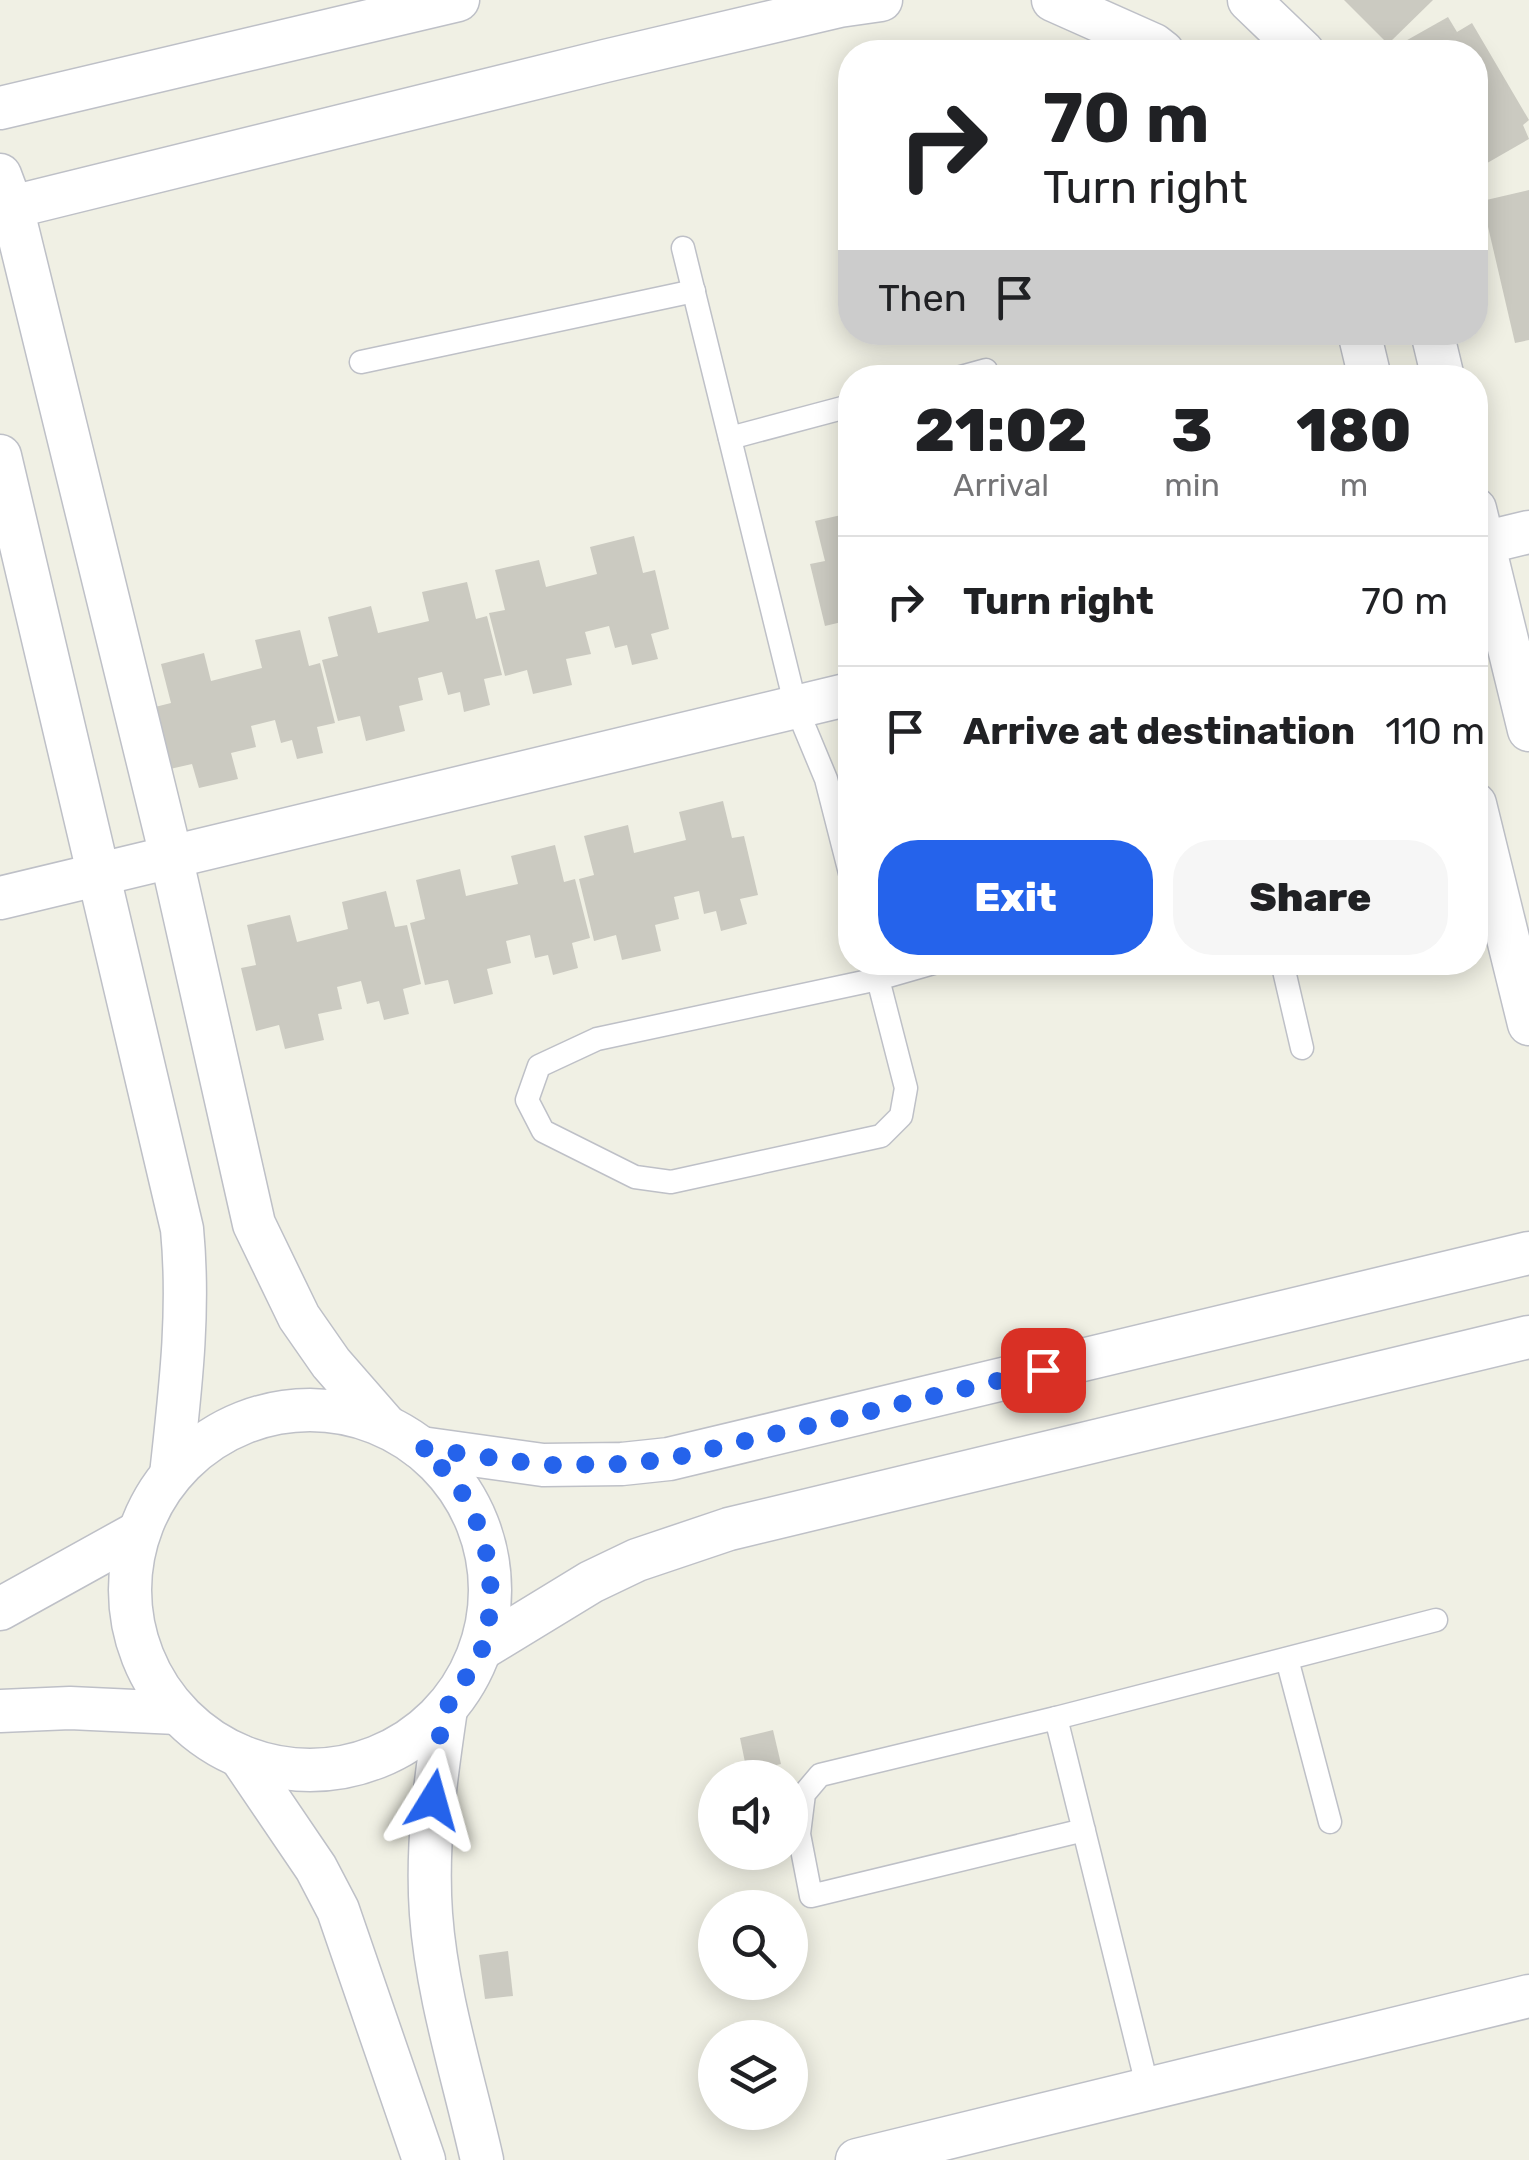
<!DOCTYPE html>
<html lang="en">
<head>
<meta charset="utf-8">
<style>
  :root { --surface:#fff; --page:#f6f6f6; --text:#202124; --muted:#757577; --line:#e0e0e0; --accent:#2563eb }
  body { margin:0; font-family:Rubik,sans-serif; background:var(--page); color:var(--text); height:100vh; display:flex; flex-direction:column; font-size:38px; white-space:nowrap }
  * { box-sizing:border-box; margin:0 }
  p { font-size:32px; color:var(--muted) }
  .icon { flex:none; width:55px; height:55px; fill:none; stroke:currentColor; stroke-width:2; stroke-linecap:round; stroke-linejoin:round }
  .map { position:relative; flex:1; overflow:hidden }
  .details { position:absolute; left:838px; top:365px; width:650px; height:610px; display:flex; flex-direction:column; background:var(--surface); border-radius:40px; box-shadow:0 5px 25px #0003 }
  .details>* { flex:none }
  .top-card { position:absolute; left:838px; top:40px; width:650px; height:305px; border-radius:40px; box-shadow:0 5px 25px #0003; background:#fff; color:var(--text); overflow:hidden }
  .fabs { position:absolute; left:698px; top:1760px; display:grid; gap:20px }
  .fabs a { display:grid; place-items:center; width:110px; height:110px; border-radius:50%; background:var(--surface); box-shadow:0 5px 25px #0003; font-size:50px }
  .pin { position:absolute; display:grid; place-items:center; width:85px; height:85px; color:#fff; margin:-42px; border-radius:20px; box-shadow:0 5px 15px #0006 }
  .me { position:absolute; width:110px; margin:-55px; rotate:8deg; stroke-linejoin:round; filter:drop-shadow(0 0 8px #0008) }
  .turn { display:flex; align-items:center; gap:35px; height:210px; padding:0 40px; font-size:45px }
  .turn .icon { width:130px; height:130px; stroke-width:2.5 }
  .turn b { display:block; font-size:70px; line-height:85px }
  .then { display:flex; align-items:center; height:95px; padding:0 40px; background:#0003; gap:20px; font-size:38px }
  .eta { display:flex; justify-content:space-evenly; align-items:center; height:170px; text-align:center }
  .eta b { font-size:60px; font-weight:800; line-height:70px }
  .action { display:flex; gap:20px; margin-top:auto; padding:20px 40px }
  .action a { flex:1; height:115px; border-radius:40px; background:var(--accent); color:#fff; font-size:40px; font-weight:800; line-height:115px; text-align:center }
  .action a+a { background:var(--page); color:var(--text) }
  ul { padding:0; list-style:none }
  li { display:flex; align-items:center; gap:30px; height:130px; padding:0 40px; border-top:2px solid var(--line) }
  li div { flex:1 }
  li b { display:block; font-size:38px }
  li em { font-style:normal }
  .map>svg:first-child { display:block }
  .building { fill:#cbcac1 }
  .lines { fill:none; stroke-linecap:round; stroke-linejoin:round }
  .lane-casing { stroke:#bec0c7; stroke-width:25 }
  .street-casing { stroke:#bec0c7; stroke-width:45 }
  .lane { stroke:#fff; stroke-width:22 }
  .street { stroke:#fff; stroke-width:42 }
  .route { stroke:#2563eb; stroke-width:18; stroke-dasharray:0 32.4 }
</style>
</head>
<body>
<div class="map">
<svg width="1529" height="2160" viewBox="0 0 1529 2160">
  <rect width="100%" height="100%" fill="#f0f0e4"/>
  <!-- building -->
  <g class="building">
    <polygon points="1344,0 1433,0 1388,44"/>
    <polygon points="1448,17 1457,32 1472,23 1529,120 1523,125 1529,139 1475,170 1475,52 1386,52"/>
    <polygon points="1529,190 1529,340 1515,343 1482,201"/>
    <polygon points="850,513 850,620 825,626 810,564 825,561 815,521"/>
    <polygon points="634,536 643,573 655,570 669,629 651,634 658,659 632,665 627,645 615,648 609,626 585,632 591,654 566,659 572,685 533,694 527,670 505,676 489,613 505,610 495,570 539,560 546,587 597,574 590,547"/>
    <polygon points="467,582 476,619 487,616 502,675 484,679 490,705 464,712 460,692 448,695 442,672 418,678 423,700 399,706 405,731 366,741 360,716 338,721 322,660 338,656 328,617 371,606 378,633 429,621 422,592"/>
    <polygon points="300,630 309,666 320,663 335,723 317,727 323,753 297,759 292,740 281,743 275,720 251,726 256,747 231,753 238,779 199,788 192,764 170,769 155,707 171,703 161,664 204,653 211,681 262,668 255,640"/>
    <polygon points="723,801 732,838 744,836 758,895 740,899 747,924 721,931 716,911 704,914 699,891 674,897 679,919 655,925 661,951 622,960 616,935 594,941 579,879 594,875 584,836 628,825 634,853 686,840 679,812"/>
    <polygon points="555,845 564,882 575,879 590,938 572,943 578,968 553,975 548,955 535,958 530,935 506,941 511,963 487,969 493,994 454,1004 448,980 425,985 410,923 425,919 416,880 460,869 466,896 518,884 511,856"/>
    <polygon points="386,891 395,927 407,925 421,984 403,989 409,1014 384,1020 379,1001 367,1004 361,981 337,987 342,1009 318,1014 324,1040 285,1049 279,1025 256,1031 241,968 256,965 247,925 290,915 297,942 348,929 342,902"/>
    <polygon points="773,1730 781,1764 747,1772 740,1738"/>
    <polygon points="508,1951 513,1996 485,1999 479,1955"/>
  </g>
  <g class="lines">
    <!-- lane casing -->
    <g class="lane-casing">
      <g id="lane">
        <polyline points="683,248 796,707 826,779 850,873"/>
        <polyline points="361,362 694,291"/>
        <polyline points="957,378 986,370"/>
        <polyline points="730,438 850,406"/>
        <polyline points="873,962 878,979 906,1088 901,1116 881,1136 671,1182 635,1177 543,1131 527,1100 539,1066 597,1039 878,979 937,962"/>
        <polyline points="1282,962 1302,1048"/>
        <polyline points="1287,1659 1330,1822"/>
        <polyline points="1056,1718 1436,1620"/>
        <polyline points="1084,1830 811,1896 799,1834 804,1794 820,1775 1056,1718 1148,2089"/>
      </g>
    </g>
    <!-- street casing -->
    <g class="street-casing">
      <g id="street">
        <polyline points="1053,0 1154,45 1163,52"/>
        <polyline points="1249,0 1303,52"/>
        <polyline points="0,108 458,0"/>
        <polyline points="0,175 12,207 171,856 254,1224 299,1317 331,1363 386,1426"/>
        <polyline points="0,210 605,61 839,6 881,0"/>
        <polyline points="1359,332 1370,378"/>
        <polyline points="1432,332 1443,378"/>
        <path d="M0,456l182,773c8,84 -2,163 -11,246"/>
        <polyline points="1475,509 1529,730"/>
        <polyline points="1475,545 1529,532"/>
        <polyline points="1475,804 1529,1024"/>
        <polyline points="0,898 850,694"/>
        <circle cx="310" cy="1590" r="180"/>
        <polyline points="421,1448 543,1465 622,1464 669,1459 1529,1253"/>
        <polyline points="0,1609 139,1532"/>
        <polyline points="481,1649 591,1582 637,1560 729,1529 1529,1337"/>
        <path d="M446,1709c-10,68 -20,135 -15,205 6,82 33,165 51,246"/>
        <polyline points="0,1711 70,1708 177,1713"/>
        <polyline points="240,1756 316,1868 338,1910 424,2160"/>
        <polyline points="857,2160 1529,1996"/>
      </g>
    </g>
    <!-- lane -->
    <use href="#lane" class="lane"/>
    <!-- street -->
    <use href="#street" class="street"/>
  </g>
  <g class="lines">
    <!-- route -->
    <path class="route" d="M433,1800c3,-24 5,-72 14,-92 9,-21 27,-37 35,-59 18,-56 7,-121 -28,-168 -9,-12 -23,-22 -33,-33l123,17 78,-1 47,-5 374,-89"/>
  </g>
</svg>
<div class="fabs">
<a><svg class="icon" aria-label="sound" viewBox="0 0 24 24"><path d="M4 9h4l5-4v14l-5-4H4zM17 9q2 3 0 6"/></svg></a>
<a><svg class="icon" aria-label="search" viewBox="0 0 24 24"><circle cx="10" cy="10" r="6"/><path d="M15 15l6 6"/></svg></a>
<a><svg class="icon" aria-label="layers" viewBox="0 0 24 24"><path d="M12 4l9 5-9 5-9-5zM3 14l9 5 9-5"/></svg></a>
</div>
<div class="pin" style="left:1043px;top:1370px;background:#d93025"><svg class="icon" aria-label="arrive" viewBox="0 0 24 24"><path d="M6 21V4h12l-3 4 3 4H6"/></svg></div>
<svg class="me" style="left:433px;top:1800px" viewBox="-20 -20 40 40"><path d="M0-17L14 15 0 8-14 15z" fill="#2563eb" stroke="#fff" stroke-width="4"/></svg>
<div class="top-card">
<div class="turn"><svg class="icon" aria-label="right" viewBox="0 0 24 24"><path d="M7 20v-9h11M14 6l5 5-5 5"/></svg><div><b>70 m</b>Turn right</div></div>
<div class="then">Then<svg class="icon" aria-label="arrive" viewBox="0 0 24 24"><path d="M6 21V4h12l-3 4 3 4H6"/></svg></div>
</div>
<section class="details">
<div class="eta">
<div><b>21:02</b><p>Arrival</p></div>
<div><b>3</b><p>min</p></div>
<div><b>180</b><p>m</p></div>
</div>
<ul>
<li><svg class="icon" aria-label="right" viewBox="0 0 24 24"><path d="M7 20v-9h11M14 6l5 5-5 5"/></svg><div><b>Turn right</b></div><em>70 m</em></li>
<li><svg class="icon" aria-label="arrive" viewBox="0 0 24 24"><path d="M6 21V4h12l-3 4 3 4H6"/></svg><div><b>Arrive at destination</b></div><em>110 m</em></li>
</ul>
<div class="action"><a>Exit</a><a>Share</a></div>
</section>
</div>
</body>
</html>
